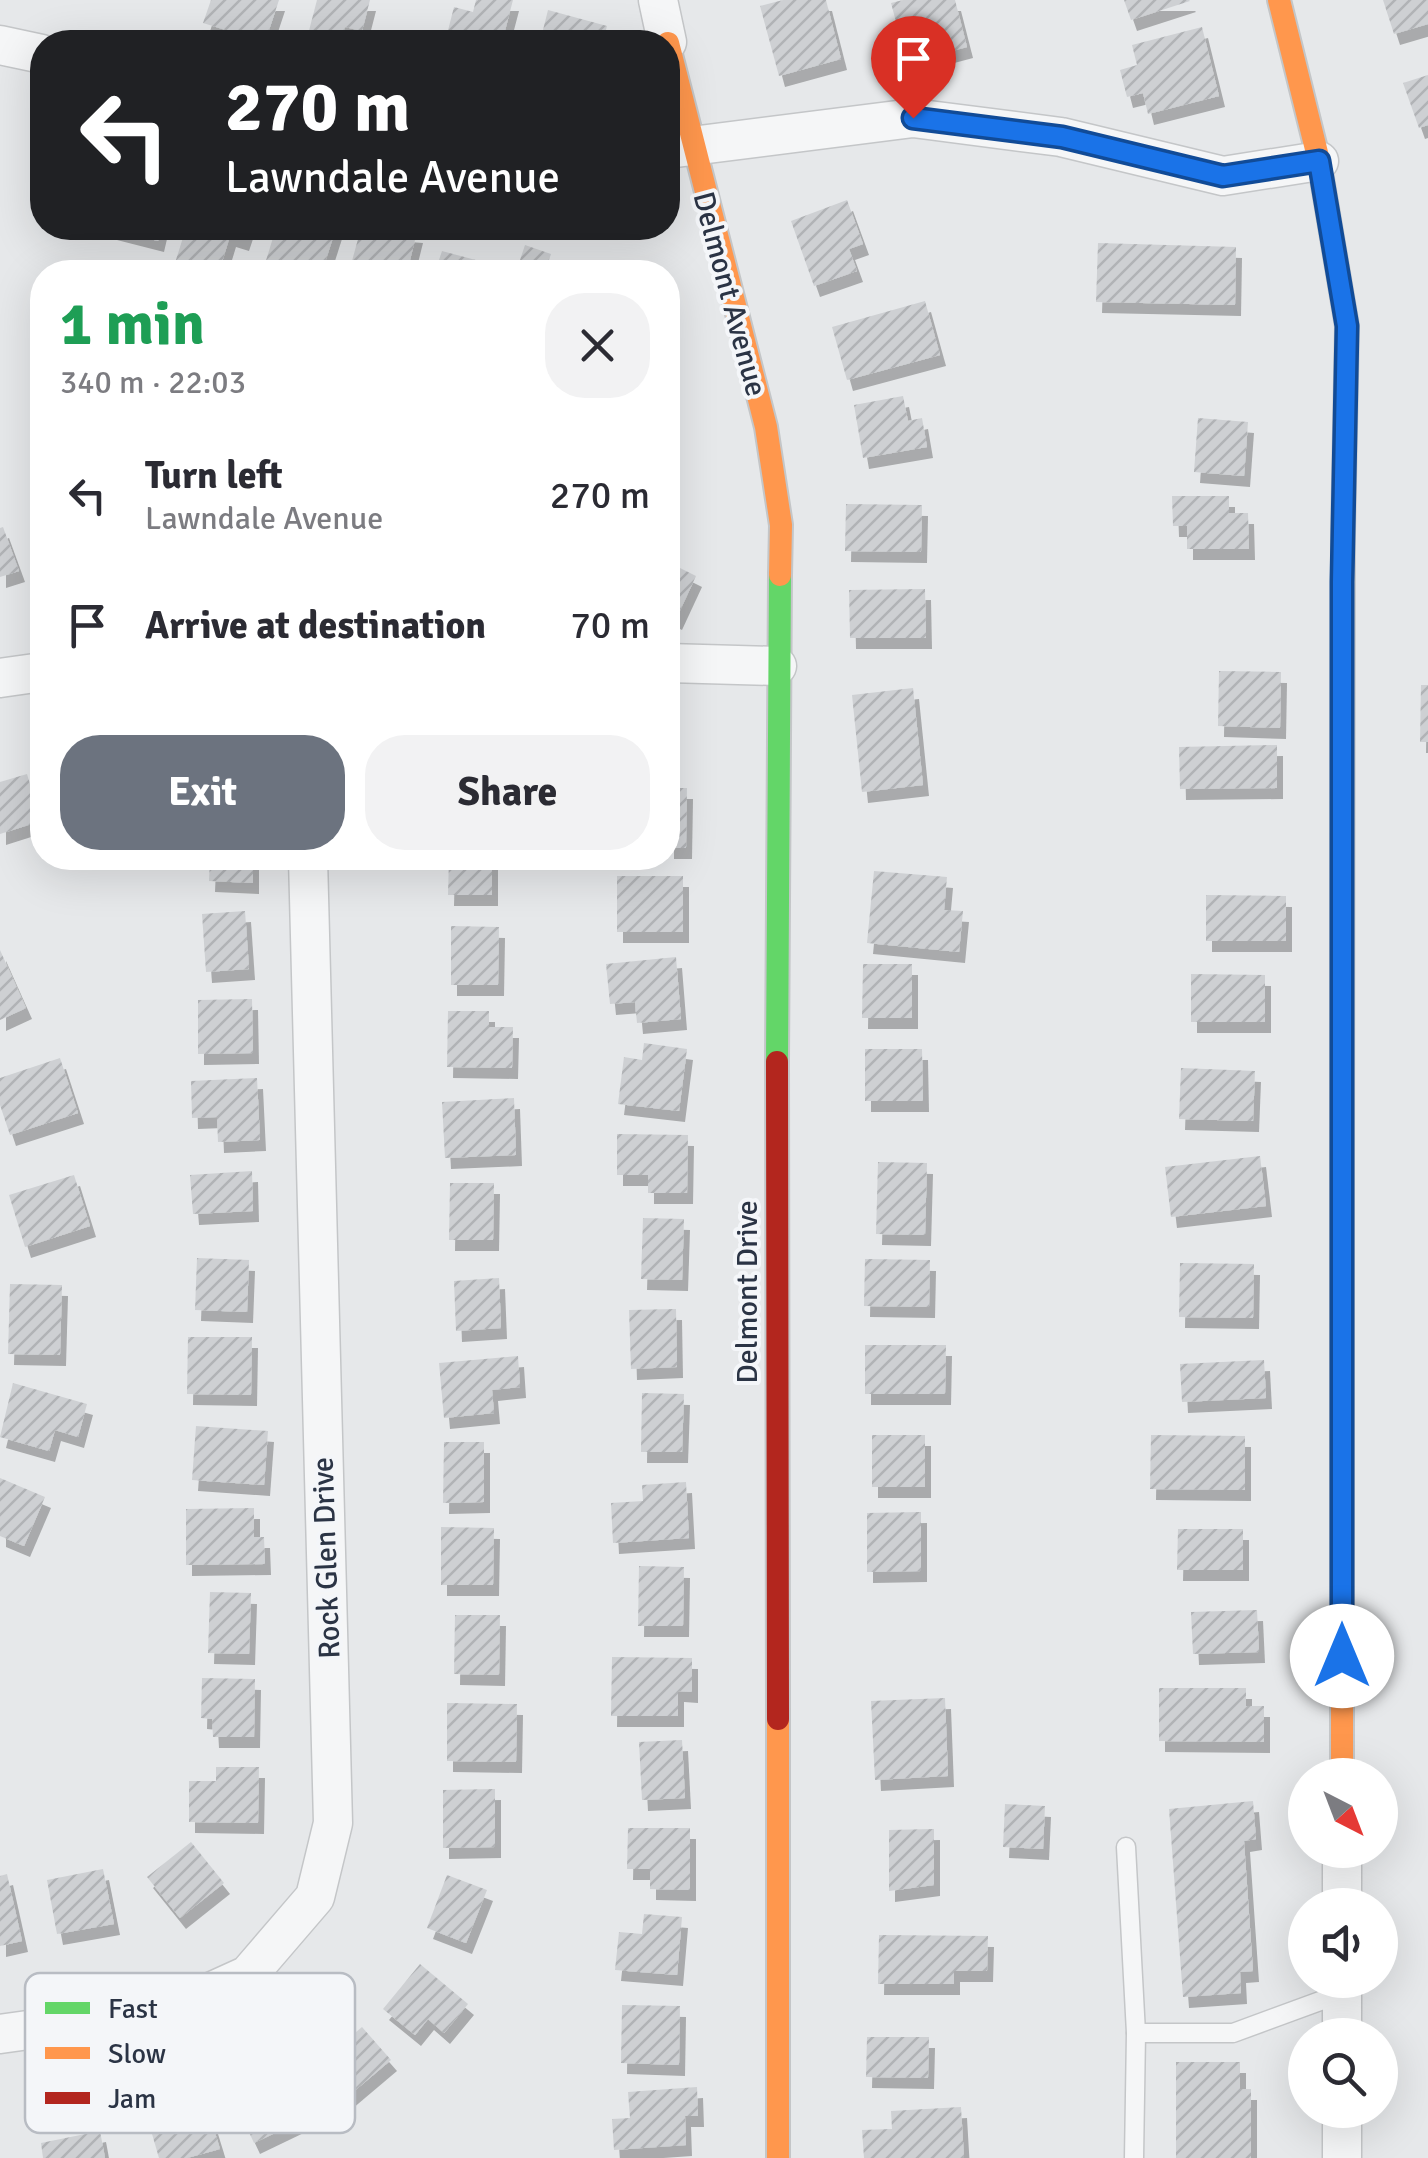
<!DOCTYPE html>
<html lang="en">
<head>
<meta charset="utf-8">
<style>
  :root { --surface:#fff; --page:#f2f2f3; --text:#2b2b33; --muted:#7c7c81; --accent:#6c737f }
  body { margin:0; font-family:Signika,sans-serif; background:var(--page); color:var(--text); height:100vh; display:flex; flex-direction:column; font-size:38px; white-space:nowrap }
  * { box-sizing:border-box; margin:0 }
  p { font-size:32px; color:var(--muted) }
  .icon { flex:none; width:55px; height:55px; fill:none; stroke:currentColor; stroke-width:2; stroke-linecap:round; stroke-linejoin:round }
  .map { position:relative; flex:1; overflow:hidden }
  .drawer { position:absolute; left:30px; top:260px; width:650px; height:610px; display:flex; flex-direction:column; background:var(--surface); border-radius:40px; box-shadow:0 10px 40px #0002 }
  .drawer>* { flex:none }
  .hud { position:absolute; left:30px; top:30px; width:650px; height:210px; border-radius:40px; box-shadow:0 10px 40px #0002; background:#202124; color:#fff; overflow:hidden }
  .needle { width:65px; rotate:138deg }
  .tools { position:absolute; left:1288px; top:1758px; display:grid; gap:20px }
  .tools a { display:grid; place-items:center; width:110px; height:110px; border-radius:50%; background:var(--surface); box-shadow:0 10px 40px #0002; font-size:50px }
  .pin { position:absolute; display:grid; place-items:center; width:85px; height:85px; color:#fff; margin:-102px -42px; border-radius:50% 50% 50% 0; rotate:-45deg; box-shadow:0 0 10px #0007 }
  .pin .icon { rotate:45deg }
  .me { position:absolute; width:110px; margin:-55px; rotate:0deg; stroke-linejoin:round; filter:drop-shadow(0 0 8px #0008) }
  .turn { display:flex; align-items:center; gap:35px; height:210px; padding:0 30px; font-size:45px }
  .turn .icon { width:130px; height:130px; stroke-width:2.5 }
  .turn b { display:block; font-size:70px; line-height:85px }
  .round { display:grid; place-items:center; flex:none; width:105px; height:105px; border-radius:40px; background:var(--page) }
  .headline { display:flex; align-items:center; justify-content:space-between; height:170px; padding:0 30px }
  h1 { font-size:60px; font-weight:700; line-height:75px; color:#1e9e55 }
  .action { display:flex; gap:20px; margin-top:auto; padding:20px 30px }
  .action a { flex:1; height:115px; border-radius:40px; background:var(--accent); color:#fff; font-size:40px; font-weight:700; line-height:115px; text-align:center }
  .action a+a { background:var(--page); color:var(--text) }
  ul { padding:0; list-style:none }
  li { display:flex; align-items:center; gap:30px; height:130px; padding:0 30px }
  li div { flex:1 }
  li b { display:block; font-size:38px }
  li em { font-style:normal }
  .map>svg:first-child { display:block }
  .building { fill:url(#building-hatch); filter:url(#shadow) }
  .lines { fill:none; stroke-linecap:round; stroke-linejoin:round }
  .lane-casing { stroke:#c4c6c8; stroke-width:21 }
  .street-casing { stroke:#c4c6c8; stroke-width:41 }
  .fast-casing { stroke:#c4c6c8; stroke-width:26 }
  .slow-casing { stroke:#c4c6c8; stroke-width:26 }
  .jam-casing { stroke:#c4c6c8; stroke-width:26 }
  .lane { stroke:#f5f6f7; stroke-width:18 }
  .street { stroke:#f5f6f7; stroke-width:38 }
  .fast { stroke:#63d668; stroke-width:22 }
  .slow { stroke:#ff974d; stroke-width:22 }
  .jam { stroke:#b3261e; stroke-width:22 }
  .route-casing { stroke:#114b97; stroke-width:25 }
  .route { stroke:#1a73e8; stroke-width:18 }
  .labels { text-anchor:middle; stroke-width:8; stroke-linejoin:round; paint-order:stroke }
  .street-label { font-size:30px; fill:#2b3445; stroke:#f4f6f9 }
  .key { fill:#f4f6f9; stroke:#b8bcc3; stroke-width:2.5 }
  .key-label { font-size:28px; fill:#2b3445 }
</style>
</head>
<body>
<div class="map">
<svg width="1428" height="2158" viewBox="0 0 1428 2158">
  <defs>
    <pattern id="building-hatch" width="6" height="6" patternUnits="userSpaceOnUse" patternTransform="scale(2.5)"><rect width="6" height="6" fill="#ced0d3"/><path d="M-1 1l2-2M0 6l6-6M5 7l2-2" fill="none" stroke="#b1b3b6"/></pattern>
    <filter id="shadow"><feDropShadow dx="6" dy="11" stdDeviation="0" flood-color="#0004"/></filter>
  </defs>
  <rect width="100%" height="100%" fill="#e6e8ea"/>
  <!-- building -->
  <g class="building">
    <polygon points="211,0 279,0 265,42 203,23"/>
    <polygon points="317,0 370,0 362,31 345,27 341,42 306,42"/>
    <polygon points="476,0 513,0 502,42 445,42 454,7 473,12"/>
    <polygon points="783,0 826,0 841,59 779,76 760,6"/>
    <polygon points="903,0 955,0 967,47 907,63 891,3"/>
    <polygon points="1124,0 1189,0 1190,1 1131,20"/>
    <polygon points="1383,0 1428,0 1428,24 1394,34"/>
    <polygon points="548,10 607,26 603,42 540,42"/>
    <polygon points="1202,27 1219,96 1148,114 1143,93 1127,97 1120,70 1137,65 1132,45"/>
    <polygon points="1428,75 1428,125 1419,128 1403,83"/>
    <polygon points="847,200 863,244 849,249 857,271 814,286 791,221"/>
    <polygon points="107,228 161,228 158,241"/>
    <polygon points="186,228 247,228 243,240 230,236 219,272 175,263"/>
    <polygon points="276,228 336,228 322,272 280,272 264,267"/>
    <polygon points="361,228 417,232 407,272 349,272"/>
    <polygon points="1098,243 1236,247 1235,305 1096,302"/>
    <polygon points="525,245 551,254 545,272 516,272"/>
    <polygon points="442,251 498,266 496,272 435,272"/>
    <polygon points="925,301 940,355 847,380 832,327"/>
    <polygon points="903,396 908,421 922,418 927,447 863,458 854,405"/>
    <polygon points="1198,418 1248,422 1244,476 1194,472"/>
    <polygon points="1172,496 1229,496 1229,513 1248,513 1249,549 1187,549 1187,526 1173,526"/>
    <polygon points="846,504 922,505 921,552 845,551"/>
    <polygon points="3,527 19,571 0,577 0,528"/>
    <polygon points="668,562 696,576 676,619 668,615"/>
    <polygon points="925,589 926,638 850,638 849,590"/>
    <polygon points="1219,671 1281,672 1280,728 1218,726"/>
    <polygon points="1421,685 1428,685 1428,742 1420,742"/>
    <polygon points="913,688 923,785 862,792 852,695"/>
    <polygon points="1277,745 1277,788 1180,789 1179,747"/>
    <polygon points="27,774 41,821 0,834 0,782"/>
    <polygon points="668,788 687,788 686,848 668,848"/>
    <polygon points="210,858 253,858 253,883 209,881"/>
    <polygon points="449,858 492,858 492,895 448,895"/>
    <polygon points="874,871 947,877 944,910 963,911 959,952 867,943"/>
    <rect x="617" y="876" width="66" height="56"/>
    <polygon points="1206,895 1286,896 1286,941 1206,941"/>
    <polygon points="245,911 249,969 206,972 202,914"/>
    <polygon points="451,926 499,927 498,985 451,985"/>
    <polygon points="0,950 26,1008 0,1020"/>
    <polygon points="676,957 681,1019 637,1023 635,1002 610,1004 606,964"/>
    <polygon points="863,964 912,964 912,1018 862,1018"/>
    <polygon points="1191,974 1265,975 1265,1022 1191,1022"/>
    <polygon points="252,999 253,1053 198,1054 198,1000"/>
    <polygon points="448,1011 489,1011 489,1027 513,1027 512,1068 447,1067"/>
    <polygon points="644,1043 687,1049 679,1111 618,1104 624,1057 642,1060"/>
    <polygon points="865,1049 922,1049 923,1101 865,1101"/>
    <polygon points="60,1058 78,1113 10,1135 0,1105 0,1078"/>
    <polygon points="1181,1068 1255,1071 1253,1121 1179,1119"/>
    <polygon points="257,1078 260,1140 218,1142 217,1117 192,1118 191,1081"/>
    <polygon points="514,1098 516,1155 445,1158 442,1102"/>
    <polygon points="617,1134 688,1135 687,1193 648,1193 648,1175 617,1175"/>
    <polygon points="1260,1156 1266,1206 1171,1217 1165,1167"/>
    <polygon points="878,1162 927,1163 925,1235 876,1234"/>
    <polygon points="252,1171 253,1211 193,1214 190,1175"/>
    <polygon points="74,1175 90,1226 25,1247 9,1195"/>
    <polygon points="450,1183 494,1183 493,1240 449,1240"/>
    <polygon points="643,1218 684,1219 682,1280 641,1279"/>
    <polygon points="197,1258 249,1260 247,1312 195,1310"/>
    <polygon points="865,1259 930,1260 929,1307 864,1306"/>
    <polygon points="1180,1263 1254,1264 1253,1318 1179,1317"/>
    <polygon points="499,1278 501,1328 456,1331 454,1281"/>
    <polygon points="10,1284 62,1285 60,1355 8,1354"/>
    <polygon points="676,1309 677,1367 631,1369 629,1310"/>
    <polygon points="188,1337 252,1337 251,1395 187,1394"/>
    <polygon points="865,1345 946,1345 945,1394 865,1394"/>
    <polygon points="518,1356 520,1387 492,1390 494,1413 444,1418 439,1363"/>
    <polygon points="1264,1360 1266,1398 1182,1402 1180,1364"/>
    <polygon points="13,1383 87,1404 78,1437 55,1430 49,1451 0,1437"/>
    <polygon points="642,1393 684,1394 682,1452 641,1452"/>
    <polygon points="196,1426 268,1431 264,1485 192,1480"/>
    <rect x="872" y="1435" width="53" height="52"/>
    <polygon points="1151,1435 1245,1436 1245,1490 1150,1489"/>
    <polygon points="444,1442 484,1442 484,1502 443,1503"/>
    <polygon points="0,1478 45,1497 24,1546 0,1536"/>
    <polygon points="686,1482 689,1538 613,1543 611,1503 643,1501 642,1485"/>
    <polygon points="254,1508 254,1537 264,1537 265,1564 186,1565 186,1509"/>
    <polygon points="921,1512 921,1571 867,1572 867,1513"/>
    <polygon points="441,1527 494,1528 493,1585 441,1585"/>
    <polygon points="1178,1529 1243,1529 1243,1570 1177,1570"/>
    <polygon points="639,1566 684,1567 683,1626 638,1626"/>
    <polygon points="210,1592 251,1593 249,1654 208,1653"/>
    <polygon points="1257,1610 1259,1652 1193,1654 1191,1612"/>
    <polygon points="455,1615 500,1615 499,1675 454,1674"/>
    <polygon points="612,1657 692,1658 692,1692 678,1691 678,1716 611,1716"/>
    <polygon points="202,1678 255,1679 254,1737 213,1737 212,1719 201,1718"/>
    <polygon points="1159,1688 1246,1688 1246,1706 1264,1706 1264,1742 1159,1741"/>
    <polygon points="945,1698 948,1776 875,1780 871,1701"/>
    <polygon points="447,1703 517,1704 516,1762 447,1761"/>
    <polygon points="682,1740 685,1798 642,1800 639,1742"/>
    <polygon points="216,1767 259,1767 258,1823 189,1822 189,1781 216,1781"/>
    <polygon points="495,1789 495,1847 443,1848 443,1790"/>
    <polygon points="1253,1801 1256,1839 1244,1841 1253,1971 1240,1972 1241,1993 1183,1997 1169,1809"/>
    <polygon points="1005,1804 1045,1806 1043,1849 1003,1847"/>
    <polygon points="628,1828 690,1828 690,1890 650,1889 650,1869 627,1869"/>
    <polygon points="934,1829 934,1885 889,1891 889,1830"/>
    <polygon points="191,1842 224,1883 180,1918 147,1877"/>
    <polygon points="103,1869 114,1924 57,1934 47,1880"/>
    <polygon points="7,1874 22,1941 0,1946 0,1876"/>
    <polygon points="447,1875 487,1890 466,1943 427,1928"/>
    <polygon points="644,1914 682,1917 677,1975 615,1970 619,1932 642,1934"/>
    <polygon points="879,1935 988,1936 987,1971 954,1971 954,1984 878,1984"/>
    <polygon points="420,1964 468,2004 444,2033 428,2019 415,2035 383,2009"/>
    <polygon points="622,2005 680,2006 679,2065 621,2063"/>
    <polygon points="362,2027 391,2060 346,2098 317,2065"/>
    <polygon points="867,2037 929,2037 928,2078 866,2077"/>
    <polygon points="1176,2062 1240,2062 1240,2089 1251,2089 1251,2158 1176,2158"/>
    <polygon points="287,2078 306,2118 254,2143 235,2102"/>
    <polygon points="697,2087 698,2116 685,2116 686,2145 614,2150 612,2119 630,2118 628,2092"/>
    <polygon points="961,2107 964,2158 864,2158 862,2130 892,2129 891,2111"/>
    <polygon points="208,2110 220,2149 187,2158 159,2158 150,2127"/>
    <polygon points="100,2131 105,2158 43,2158 41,2143"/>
  </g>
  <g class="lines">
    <!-- lane casing -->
    <g class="lane-casing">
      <g id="lane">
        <polyline points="1126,1847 1136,2033 1233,2033 1342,1993"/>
        <polyline points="1134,2158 1136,2033"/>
      </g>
    </g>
    <!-- street casing -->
    <g class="street-casing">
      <g id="street">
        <polyline points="658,0 667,42"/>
        <polyline points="0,45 42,54"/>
        <polyline points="668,149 913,118 1061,137 1223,176 1319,161"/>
        <polyline points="668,663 777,666"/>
        <polyline points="0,678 42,672"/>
        <polyline points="1342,1905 1342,1850"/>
        <polyline points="0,2034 171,2010 248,1975 315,1897 333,1823 308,858"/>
        <polyline points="1342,2035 1342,1980"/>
        <polyline points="1342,2158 1342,2110"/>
      </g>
    </g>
    <!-- fast casing -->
    <g class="fast-casing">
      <polyline id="fast" points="777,1062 780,575"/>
    </g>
    <!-- slow casing -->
    <g class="slow-casing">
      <g id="slow">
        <polyline points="1279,0 1319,161 1347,326 1343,533"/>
        <polyline points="668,43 766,427 781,525 780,575"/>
        <polyline points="1342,1163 1342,1775"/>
        <polyline points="778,1719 778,2158"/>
      </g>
    </g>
    <!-- jam casing -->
    <g class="jam-casing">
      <g id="jam">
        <polyline points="777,1062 778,1719"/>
        <polyline points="1342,1163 1343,533"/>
      </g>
    </g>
    <!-- lane -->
    <use href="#lane" class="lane"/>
    <!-- street -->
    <use href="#street" class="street"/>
    <!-- fast -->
    <use href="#fast" class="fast"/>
    <!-- slow -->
    <use href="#slow" class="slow"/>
    <!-- jam -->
    <use href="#jam" class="jam"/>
  </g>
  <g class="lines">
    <!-- route casing -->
    <g class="route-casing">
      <polyline id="route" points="913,118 1062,137 1223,176 1319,161 1347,326 1342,582 1342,1656"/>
    </g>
    <!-- route -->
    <use href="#route" class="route"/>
  </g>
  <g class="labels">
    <!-- street labels -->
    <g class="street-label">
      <text transform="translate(730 294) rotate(75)" y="10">Delmont Avenue</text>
      <text transform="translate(747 1292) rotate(-90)" y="10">Delmont Drive</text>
      <text transform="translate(326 1558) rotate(-92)" y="10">Rock Glen Drive</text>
    </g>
  </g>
  <!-- legend -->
  <rect x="25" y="1973" width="330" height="160" rx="15" class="key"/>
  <rect x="45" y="2002" width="45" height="12" fill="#63d668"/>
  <rect x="45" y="2047" width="45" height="12" fill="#ff974d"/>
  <rect x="45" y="2092" width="45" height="12" fill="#b3261e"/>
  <g class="key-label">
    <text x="108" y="2018">Fast</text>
    <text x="108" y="2063">Slow</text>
    <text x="108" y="2108">Jam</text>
  </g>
</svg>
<div class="tools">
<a><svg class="needle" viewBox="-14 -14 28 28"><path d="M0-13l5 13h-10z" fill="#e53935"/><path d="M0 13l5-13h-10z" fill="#7c7c81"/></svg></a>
<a><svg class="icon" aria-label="sound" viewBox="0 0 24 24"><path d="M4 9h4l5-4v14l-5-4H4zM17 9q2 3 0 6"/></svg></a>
<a><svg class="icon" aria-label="search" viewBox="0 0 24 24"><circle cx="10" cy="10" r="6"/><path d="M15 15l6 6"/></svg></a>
</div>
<div class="pin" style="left:913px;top:118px;background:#d93025"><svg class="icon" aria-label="arrive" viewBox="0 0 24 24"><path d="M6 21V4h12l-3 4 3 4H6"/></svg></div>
<svg class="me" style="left:1342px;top:1656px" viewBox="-20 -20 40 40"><circle r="19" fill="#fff"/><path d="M0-13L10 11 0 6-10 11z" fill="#1a73e8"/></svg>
<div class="hud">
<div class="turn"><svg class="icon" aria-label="left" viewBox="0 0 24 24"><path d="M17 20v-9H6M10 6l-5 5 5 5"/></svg><div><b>270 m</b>Lawndale Avenue</div></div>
</div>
<section class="drawer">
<div class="headline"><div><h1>1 min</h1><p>340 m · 22:03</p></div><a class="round"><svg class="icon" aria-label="close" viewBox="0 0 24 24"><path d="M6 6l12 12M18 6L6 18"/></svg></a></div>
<ul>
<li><svg class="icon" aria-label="left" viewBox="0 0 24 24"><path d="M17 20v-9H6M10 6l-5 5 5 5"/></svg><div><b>Turn left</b><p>Lawndale Avenue</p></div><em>270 m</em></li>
<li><svg class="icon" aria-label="arrive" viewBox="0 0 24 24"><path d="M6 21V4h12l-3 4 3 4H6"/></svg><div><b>Arrive at destination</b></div><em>70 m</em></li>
</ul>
<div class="action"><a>Exit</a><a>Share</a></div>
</section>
</div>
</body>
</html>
